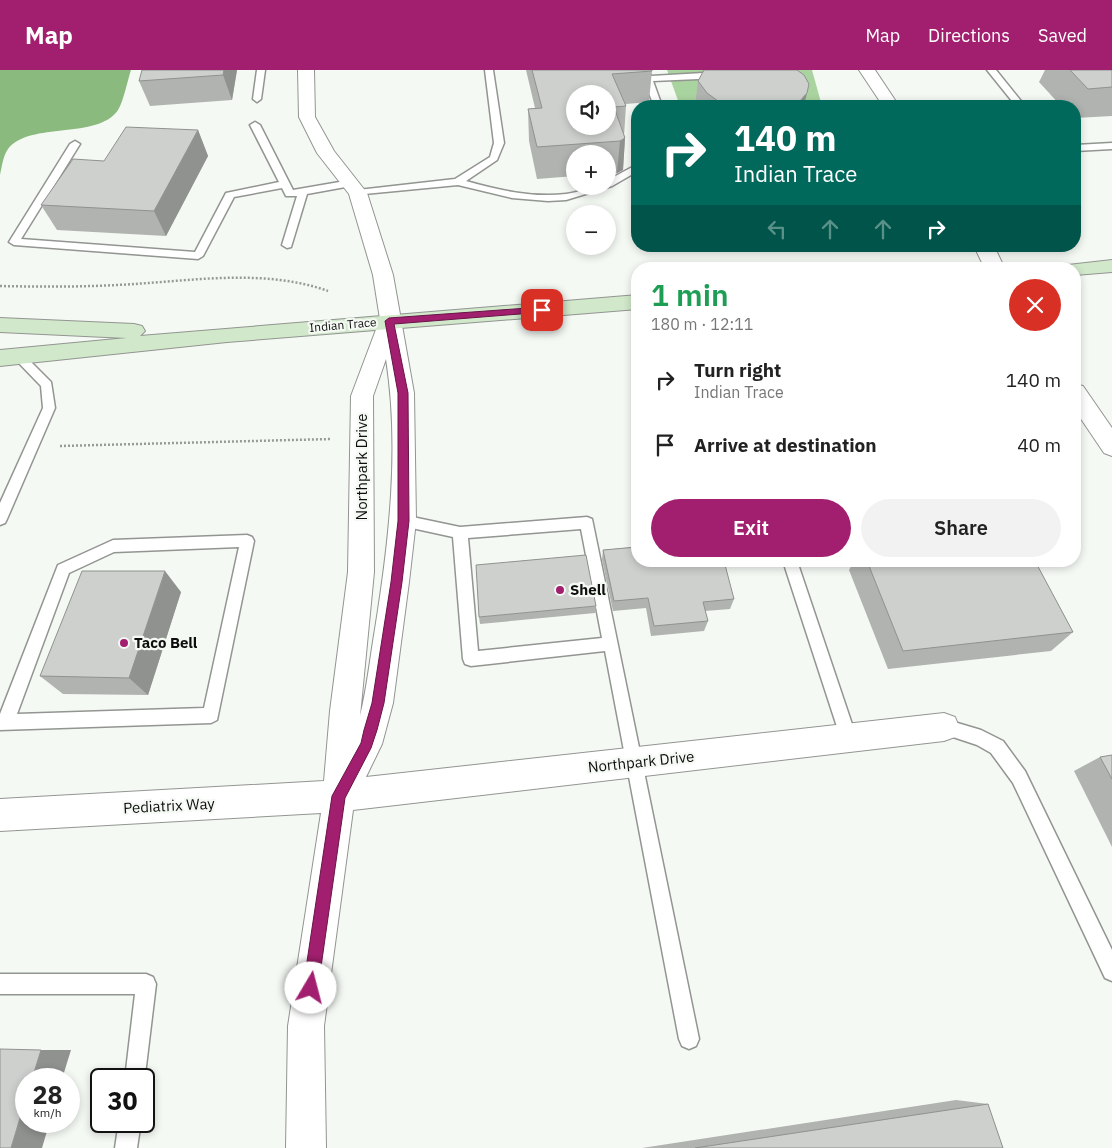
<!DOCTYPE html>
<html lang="en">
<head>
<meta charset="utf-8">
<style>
  :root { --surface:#fff; --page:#f2f2f2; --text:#222; --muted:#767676; --accent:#a21f6f }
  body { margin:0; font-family:"IBM Plex Sans",sans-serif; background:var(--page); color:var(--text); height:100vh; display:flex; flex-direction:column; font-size:19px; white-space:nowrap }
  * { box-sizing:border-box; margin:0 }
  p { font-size:16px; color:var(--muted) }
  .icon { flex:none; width:28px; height:28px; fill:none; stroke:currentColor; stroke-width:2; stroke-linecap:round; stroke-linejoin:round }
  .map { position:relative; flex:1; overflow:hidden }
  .panel { position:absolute; left:631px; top:192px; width:450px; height:305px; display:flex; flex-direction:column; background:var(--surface); border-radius:20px; box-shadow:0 2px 8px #0003 }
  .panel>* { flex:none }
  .top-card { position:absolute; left:631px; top:30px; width:450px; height:152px; border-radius:20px; box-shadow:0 2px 8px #0003; background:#00695c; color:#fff; overflow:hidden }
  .controls { position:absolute; left:566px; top:15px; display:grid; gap:10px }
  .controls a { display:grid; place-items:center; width:50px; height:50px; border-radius:50%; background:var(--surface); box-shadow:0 2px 8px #0003; font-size:25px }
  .speed { position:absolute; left:15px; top:998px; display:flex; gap:10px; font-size:25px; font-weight:700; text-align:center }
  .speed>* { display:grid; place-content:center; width:65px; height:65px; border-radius:50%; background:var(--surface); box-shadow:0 2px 8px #0003; line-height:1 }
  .speed small { font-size:12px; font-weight:400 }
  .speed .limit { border:2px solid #111; border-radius:8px; background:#fff; color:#111 }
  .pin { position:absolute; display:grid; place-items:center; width:42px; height:42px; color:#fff; margin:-21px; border-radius:10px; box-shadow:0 2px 8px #0006 }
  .me { position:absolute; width:55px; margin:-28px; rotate:8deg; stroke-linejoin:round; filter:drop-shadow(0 0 4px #0008) }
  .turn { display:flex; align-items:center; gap:18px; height:105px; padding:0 20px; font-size:22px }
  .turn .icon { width:65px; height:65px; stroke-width:2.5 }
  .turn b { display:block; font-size:35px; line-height:42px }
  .lanes { display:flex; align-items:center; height:48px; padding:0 20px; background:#0003; justify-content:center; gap:25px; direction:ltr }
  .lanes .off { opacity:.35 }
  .round { display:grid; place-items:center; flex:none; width:52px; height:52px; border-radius:26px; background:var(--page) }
  .summary { display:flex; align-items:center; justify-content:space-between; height:85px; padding:0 20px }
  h1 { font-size:30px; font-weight:600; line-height:38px; color:#1e9e55 }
  .cta { display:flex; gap:10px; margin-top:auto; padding:10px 20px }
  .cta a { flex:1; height:58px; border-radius:30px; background:var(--accent); color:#fff; font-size:20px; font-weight:600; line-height:58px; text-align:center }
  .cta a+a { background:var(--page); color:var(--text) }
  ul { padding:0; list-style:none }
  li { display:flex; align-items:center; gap:15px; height:65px; padding:0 20px }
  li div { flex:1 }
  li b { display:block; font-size:19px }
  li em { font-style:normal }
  header { display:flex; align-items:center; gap:30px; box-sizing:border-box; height:70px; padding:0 25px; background:var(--accent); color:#fff }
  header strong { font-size:24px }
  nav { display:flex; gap:28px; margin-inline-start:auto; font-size:18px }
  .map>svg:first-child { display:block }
  .green { fill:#aad49f }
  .water { fill:#8bba7e }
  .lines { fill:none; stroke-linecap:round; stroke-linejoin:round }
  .lane-casing { stroke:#929591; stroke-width:3 }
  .street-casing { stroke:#929591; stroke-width:2 }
  .secondary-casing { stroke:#929591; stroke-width:2 }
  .path { stroke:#979a97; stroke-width:2.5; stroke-dasharray:2 2; stroke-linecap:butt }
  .lane { fill:#fff; fill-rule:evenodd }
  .street { fill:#fff; fill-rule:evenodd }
  .secondary { fill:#d1e8ca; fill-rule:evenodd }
  .wall { fill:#b0b3af }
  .shaded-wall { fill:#90928f }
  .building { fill:#cdd0cc; stroke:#90928f; fill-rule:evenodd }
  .route { fill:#a21f6f; stroke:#691448 }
  .poi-dot { fill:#a21f6f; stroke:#f5f9f4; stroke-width:2 }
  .labels { text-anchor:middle; stroke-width:4.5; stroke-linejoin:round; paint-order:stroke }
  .far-street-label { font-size:12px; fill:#0d0e0d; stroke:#f5f9f4 }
  .street-label { font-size:15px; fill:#0d0e0d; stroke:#f5f9f4 }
  .poi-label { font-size:15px; font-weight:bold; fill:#0d0e0d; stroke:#f5f9f4; text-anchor:start }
</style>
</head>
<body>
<header>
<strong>Map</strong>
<nav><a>Map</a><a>Directions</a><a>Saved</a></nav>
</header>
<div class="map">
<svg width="1112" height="1078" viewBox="0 0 1112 1078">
  <rect width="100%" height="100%" fill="#f5f9f4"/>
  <!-- green -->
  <polygon class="green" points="667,0 812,0 822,36 680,36"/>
  <!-- water -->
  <path class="water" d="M0,0h131c-4,12 -7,30 -13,40 -20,30 -88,11 -110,39 -5,7 -6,17 -8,26z"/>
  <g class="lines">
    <!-- lane casing -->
    <g class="lane-casing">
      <g id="lane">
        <polygon points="257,0 265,0 261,29 257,32 253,29"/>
        <path d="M485,0h8l11,73 -7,17 -31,21c32,9 66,17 100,13 15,-2 26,-8 42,-8v-6l30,-16v7l-26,15 -46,14 -18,1 -36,-3 -54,-13 -104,10 -1,-2 5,-3 97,-11 35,-22 4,-14z"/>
        <polygon points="640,0 648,0 651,6 721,2 725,5 721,8 653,11 662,36 654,36"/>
        <polygon points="987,0 996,0 1025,36 1016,36"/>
        <polygon points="255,52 260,55 293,120 351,110 356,113 351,116 307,124 291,177 287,178 282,175 297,126 286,126 282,118 234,127 203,186 198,189 14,175 9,172 70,74 75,71 80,74 21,169 195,182 226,123 279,112 250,55"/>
        <polygon points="1112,73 1112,79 1075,81 1075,75"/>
        <polygon points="19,283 23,284 51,312 55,338 7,449 5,453 0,455 0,433 43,338 41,316 13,287"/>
        <path d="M403,445l57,12 127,-10 5,2 107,520 -3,7 -7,3 -7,-3 -3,-7 -74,-388 -134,15 -6,-2 -2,-5 -10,-122 -55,-12 -2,-4 2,-4zM581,459l21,109 -124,13 -10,-113z"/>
        <path d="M247,465l5,2 2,4 -37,179 -6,3 -211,7v-16l58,-149 55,-25zM239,477l-35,161 -187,6 52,-141 45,-21z"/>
        <polygon points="783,491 797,491 857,669 855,675 849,677 843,675 841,669"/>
        <polygon points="944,649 981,660 1003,671 1025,701 1112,880 1112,911 1105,908 1013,713 991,683 977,675 938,662 936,657 938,652"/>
        <polygon points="0,904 146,904 153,907 156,914 144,1013 144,1009 125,1009 135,924 0,924"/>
        <polygon points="119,1051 141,1051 137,1078 115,1078"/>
      </g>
    </g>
    <!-- street casing -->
    <g class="street-casing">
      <g id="street">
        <path d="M298,0h16l1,47 19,34 33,42 26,82 21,118 2,128 -7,61 -16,121 -11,41 -16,33 578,-64 11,4 4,10 -4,10 -11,4 -591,69 -29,216 2,122h-40l2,-122 33,-213 -321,18v-32l324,-18 6,-70 18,-139 3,-176 29,-77 -7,-44 -24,-81 -32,-41 -18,-36zM386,289c14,89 3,183 -11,270 -5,29 -8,59 -15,87l14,-144 -1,-176z"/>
        <polygon points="859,0 875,0 899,36 883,36"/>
        <polygon points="974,176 994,176 1005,199 985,199"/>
        <polygon points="1075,314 1083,316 1112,358 1112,386 1104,383 1075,340"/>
      </g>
    </g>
    <!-- secondary casing -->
    <g class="secondary-casing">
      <g id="secondary">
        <polygon points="1112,190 1112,202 1075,205 1075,199 1065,199 1068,195"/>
        <polygon points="638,225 638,239 227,272 0,296 0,280 127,268 0,262 0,248 134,254 142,256 145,261 140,266"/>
      </g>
    </g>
    <!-- path -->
    <g class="path">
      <path d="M0,216c45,1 90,1 134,-2 64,-4 132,-15 194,7"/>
      <polyline points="60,376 331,369"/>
    </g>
    <!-- lane -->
    <use href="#lane" class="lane"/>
    <!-- street -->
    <use href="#street" class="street"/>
    <!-- secondary -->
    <use href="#secondary" class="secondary"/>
  </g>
  <!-- wall -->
  <g class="wall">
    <polygon points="142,0 237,0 232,30 150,36 139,11"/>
    <polygon points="526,0 652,0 649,32 626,34 626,36 624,66 625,68 623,100 617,103 608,104 608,84 575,84 575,106 537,109 529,71 528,39 535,38"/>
    <polygon points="1045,0 1112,0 1112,46 1075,48 1075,36 1061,36 1039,12"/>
    <polygon points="698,11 804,36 695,36"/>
    <polygon points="198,60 208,86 166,166 57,160 41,135 104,91"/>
    <polygon points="632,454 734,529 730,539 705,541 708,551 704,561 651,566 646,538 613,541 602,490 603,480 633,477 631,465"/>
    <polygon points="854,491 1035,491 1073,562 1051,581 888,599 849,500"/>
    <polygon points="181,522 148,625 63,624 40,606"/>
    <polygon points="596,536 595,543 480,554 479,547"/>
    <polygon points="1112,685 1112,777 1074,701 1100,687"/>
    <polygon points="956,1030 988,1034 1003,1078 642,1078"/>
  </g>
  <!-- shaded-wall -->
  <g class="shaded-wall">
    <polygon points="224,0 237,0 232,30 223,5"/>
    <polygon points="807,23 804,36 787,36"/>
    <polygon points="198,60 208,86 166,166 154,141"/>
    <polygon points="625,68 623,100 617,103 620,71"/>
    <polygon points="165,501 181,522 148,625 129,608"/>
    <polygon points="41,980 71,980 62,1009 32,1009"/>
    <polygon points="26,1028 26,1051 50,1051 42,1078 11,1078"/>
  </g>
  <!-- building -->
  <g class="building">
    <polygon points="142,0 224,0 223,5 139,11"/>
    <path d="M532,0h120v1l-40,3 14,32 -12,1 11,31 -5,3 -83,6 -9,-38 14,-1zM575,24h33v32h-33z"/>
    <polygon points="704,0 797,0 804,5 809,14 807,23 800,31 787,36 739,36 718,31 707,23 698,11"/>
    <polygon points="1070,0 1112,0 1112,17 1088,19"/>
    <polygon points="126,57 198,60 154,141 41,135 73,89 104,91"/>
    <polygon points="638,453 638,491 724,491 734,529 703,532 708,551 654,556 648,528 614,531 603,480 637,477 632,454"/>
    <polygon points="586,485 596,536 479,547 476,495"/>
    <polygon points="867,491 1035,491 1073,562 903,581"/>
    <polygon points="82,501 165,501 129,608 40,606"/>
    <polygon points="1112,685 1112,709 1100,687"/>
    <polygon points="0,979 41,980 32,1009 26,1009 26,1028 11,1078 0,1078"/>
    <polygon points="988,1034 1003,1078 695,1078"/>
  </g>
  <!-- route -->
  <polygon class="route" points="542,237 546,240 545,242 394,254 408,323 409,451 402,512 384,633 377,660 371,678 345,728 318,918 316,924 311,926 306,924 303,918 332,726 361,673 364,660 372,633 391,512 398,451 398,323 385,251 389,248"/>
  <!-- markers -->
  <g class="poi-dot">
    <circle cx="560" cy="520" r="5"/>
    <circle cx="124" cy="573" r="5"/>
  </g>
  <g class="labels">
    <!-- far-street labels -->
    <g class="far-street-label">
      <text transform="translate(343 255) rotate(-5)" y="4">Indian Trace</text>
    </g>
    <!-- street labels -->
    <g class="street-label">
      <text transform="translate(362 397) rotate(-90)" y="5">Northpark Drive</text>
      <text transform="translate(641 692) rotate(-6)" y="5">Northpark Drive</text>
      <text transform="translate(169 736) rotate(-3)" y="5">Pediatrix Way</text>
    </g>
    <!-- poi labels -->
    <g class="poi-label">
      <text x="570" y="525">Shell</text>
      <text x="134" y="578">Taco Bell</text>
    </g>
  </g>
</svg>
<div class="controls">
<a><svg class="icon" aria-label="sound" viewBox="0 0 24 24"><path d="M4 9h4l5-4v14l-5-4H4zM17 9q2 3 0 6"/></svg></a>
<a>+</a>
<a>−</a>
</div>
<div class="speed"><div>28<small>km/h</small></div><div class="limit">30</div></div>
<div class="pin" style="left:542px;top:240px;background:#d93025"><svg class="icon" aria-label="arrive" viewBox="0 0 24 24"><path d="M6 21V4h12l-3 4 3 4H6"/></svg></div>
<svg class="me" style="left:311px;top:918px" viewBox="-20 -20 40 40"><circle r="19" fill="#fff"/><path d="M0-13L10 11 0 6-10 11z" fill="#a21f6f"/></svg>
<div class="top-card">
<div class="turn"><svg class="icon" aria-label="right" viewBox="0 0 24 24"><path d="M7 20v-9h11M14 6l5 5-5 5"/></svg><div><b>140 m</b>Indian Trace</div></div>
<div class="lanes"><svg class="icon off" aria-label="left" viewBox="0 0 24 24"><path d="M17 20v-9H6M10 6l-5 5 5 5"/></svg><svg class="icon off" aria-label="ahead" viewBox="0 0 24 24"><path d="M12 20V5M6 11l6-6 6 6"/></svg><svg class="icon off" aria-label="ahead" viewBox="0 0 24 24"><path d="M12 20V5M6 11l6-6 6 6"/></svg><svg class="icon" aria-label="right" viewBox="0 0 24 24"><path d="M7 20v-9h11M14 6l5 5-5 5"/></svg></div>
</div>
<section class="panel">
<div class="summary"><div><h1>1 min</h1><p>180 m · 12:11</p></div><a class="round" style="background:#d93025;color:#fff"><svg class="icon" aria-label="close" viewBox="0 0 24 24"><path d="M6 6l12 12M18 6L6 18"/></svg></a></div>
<ul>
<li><svg class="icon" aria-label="right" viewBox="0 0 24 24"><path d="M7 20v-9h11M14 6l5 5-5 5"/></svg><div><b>Turn right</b><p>Indian Trace</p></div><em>140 m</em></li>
<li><svg class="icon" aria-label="arrive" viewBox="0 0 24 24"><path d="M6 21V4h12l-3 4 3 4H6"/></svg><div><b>Arrive at destination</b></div><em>40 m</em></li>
</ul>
<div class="cta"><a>Exit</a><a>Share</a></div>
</section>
</div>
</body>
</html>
